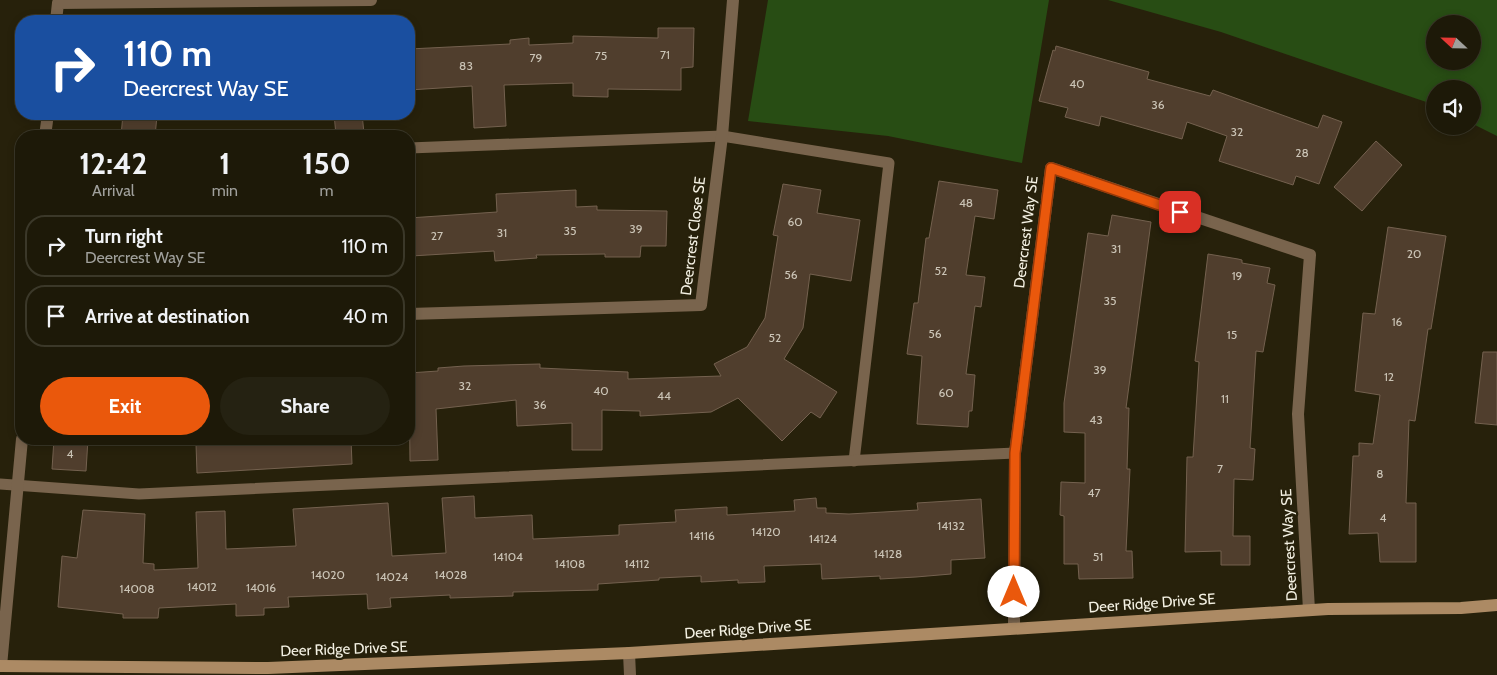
<!DOCTYPE html>
<html lang="en">
<head>
<meta charset="utf-8">
<style>
  :root { --surface:#1d1908; --page:#252212; --text:#f1f3f6; --muted:#a0a09c; --line:#3b3829; --accent:#ea580c }
  body { margin:0; font-family:Cabin,sans-serif; background:var(--page); color:var(--text); height:100vh; display:flex; flex-direction:column; font-size:19px; white-space:nowrap }
  * { box-sizing:border-box; margin:0 }
  p { font-size:16px; color:var(--muted) }
  .icon { flex:none; width:28px; height:28px; fill:none; stroke:currentColor; stroke-width:2; stroke-linecap:round; stroke-linejoin:round }
  .map { position:relative; flex:1; overflow:hidden }
  .side { position:absolute; left:15px; top:130px; width:400px; height:315px; display:flex; flex-direction:column; background:var(--surface); border-radius:20px; box-shadow:0 2px 8px #0003,0 0 0 1px var(--line) }
  .side>* { flex:none }
  .hud { position:absolute; left:15px; top:15px; width:400px; height:105px; border-radius:20px; box-shadow:0 2px 8px #0003,0 0 0 1px var(--line); background:#1a4fa0; color:#fff; overflow:hidden }
  .needle { width:32px; rotate:292deg }
  .fabs { position:absolute; left:1426px; top:15px; display:grid; gap:10px }
  .fabs a { display:grid; place-items:center; width:55px; height:55px; border-radius:50%; background:var(--surface); box-shadow:0 2px 8px #0003,0 0 0 1px var(--line); font-size:25px }
  .pin { position:absolute; display:grid; place-items:center; width:42px; height:42px; color:#fff; margin:-21px; border-radius:10px; box-shadow:0 2px 8px #0006 }
  .me { position:absolute; width:55px; margin:-28px; rotate:0deg; stroke-linejoin:round; filter:drop-shadow(0 0 4px #0008) }
  .turn { display:flex; align-items:center; gap:18px; height:105px; padding:0 25px; font-size:22px }
  .turn .icon { width:65px; height:65px; stroke-width:2.5 }
  .turn b { display:block; font-size:35px; line-height:42px }
  .eta { display:flex; justify-content:space-evenly; align-items:center; height:85px; text-align:center }
  .eta b { font-size:30px; font-weight:700; line-height:35px }
  .action { display:flex; gap:10px; margin-top:auto; padding:10px 25px }
  .action a { flex:1; height:58px; border-radius:30px; background:var(--accent); color:#fff; font-size:20px; font-weight:700; line-height:58px; text-align:center }
  .action a+a { background:var(--page); color:var(--text) }
  ul { padding:0; list-style:none }
  li { display:flex; align-items:center; gap:15px; height:62px; margin:0 10px 8px; padding:0 15px; border:2px solid var(--line); border-radius:20px }
  li div { flex:1 }
  li b { display:block; font-size:19px }
  li em { font-style:normal }
  .map>svg:first-child { display:block }
  .green { fill:#284d14; fill-rule:evenodd }
  .building { fill:#503e2d; stroke:#74614f }
  .lines { fill:none; stroke-linecap:round; stroke-linejoin:round }
  .lane { stroke:#79644d; stroke-width:11 }
  .street { stroke:#79644d; stroke-width:12 }
  .secondary { stroke:#ac8a64; stroke-width:12 }
  .route-casing { stroke:#983908; stroke-width:12 }
  .route { stroke:#ea580c; stroke-width:9 }
  .labels { text-anchor:middle; stroke-width:4.5; stroke-linejoin:round; paint-order:stroke }
  .number-label { font-size:12px; fill:#cbc4b6 }
  .street-label { font-size:15px; fill:#f4f1e3; stroke:#27210b }
</style>
</head>
<body>
<div class="map">
<svg width="1497" height="675" viewBox="0 0 1497 675">
  <rect width="100%" height="100%" fill="#27210b"/>
  <!-- green -->
  <g class="green">
    <polygon points="768,0 1049,0 1022,163 888,136 748,121"/>
    <path d="M1108,0h389v136l-24,-12 -1,-35h-37v16l-214,-73zM1435,24h37v37h-37z"/>
  </g>
  <!-- building -->
  <g class="building">
    <polygon points="658,28 694,28 693,67 681,68 681,90 608,89 608,97 573,96 573,83 504,85 506,126 474,128 472,86 409,90 409,49 510,44 510,40 529,38 529,45 573,43 573,36 658,38"/>
    <polygon points="1056,46 1149,72 1147,79 1210,96 1213,90 1318,128 1323,115 1342,122 1319,184 1296,176 1293,185 1219,161 1227,136 1187,122 1182,139 1101,116 1099,126 1065,117 1068,108 1039,101 1053,50 1055,51"/>
    <polygon points="123,114 157,116 155,136 121,136"/>
    <polygon points="334,114 362,114 364,133 336,135"/>
    <polygon points="1376,141 1402,165 1362,211 1334,187"/>
    <polygon points="939,181 998,190 994,219 975,216 966,275 985,277 981,307 975,306 966,374 975,375 972,411 969,411 968,427 917,424 922,356 907,354 914,303 918,303 926,238 929,238"/>
    <polygon points="783,184 821,190 817,213 860,220 851,281 810,274 803,328 784,359 837,392 820,418 811,412 782,441 738,398 711,412 640,416 640,411 602,410 602,450 572,450 572,423 517,426 516,400 436,409 438,460 410,461 409,373 438,371 438,368 464,366 540,364 540,368 628,372 628,379 721,376 714,364 747,347 765,318 778,236 773,235"/>
    <polygon points="576,190 576,207 597,206 597,210 667,211 666,246 641,246 640,257 605,257 605,254 536,255 537,258 495,261 494,251 411,256 409,218 497,212 496,194"/>
    <polygon points="1112,215 1151,222 1126,408 1129,408 1127,469 1130,469 1126,551 1132,551 1133,578 1079,579 1078,564 1064,564 1064,516 1060,515 1061,482 1085,483 1085,433 1064,432 1064,403 1088,233 1108,236"/>
    <polygon points="1388,227 1446,236 1431,329 1428,329 1415,421 1409,420 1406,503 1416,503 1416,562 1380,562 1378,533 1349,534 1353,456 1359,456 1359,443 1373,444 1380,395 1355,391 1363,313 1375,314"/>
    <polygon points="1208,254 1238,259 1242,260 1242,263 1270,268 1267,283 1275,285 1263,352 1256,351 1250,448 1255,449 1253,480 1234,479 1233,536 1250,536 1250,565 1221,565 1221,551 1185,552 1187,457 1193,457 1199,362 1195,361"/>
    <polygon points="1483,352 1497,352 1497,425 1475,423"/>
    <polygon points="54,439 88,439 86,471 52,469"/>
    <polygon points="254,439 351,439 352,464 197,473 196,444 254,441"/>
    <polygon points="474,496 475,518 532,515 533,539 619,535 619,525 676,522 675,510 727,507 727,515 795,511 794,500 816,498 817,508 826,508 826,513 849,514 918,510 917,503 981,499 985,558 951,560 951,574 916,577 880,579 880,576 822,579 821,564 764,566 765,582 738,583 738,580 701,582 701,576 659,578 659,580 598,584 598,590 513,592 513,596 450,598 450,595 390,598 391,607 368,609 367,594 288,597 289,607 264,608 264,615 236,616 236,604 159,608 158,618 123,618 123,614 58,607 62,556 77,558 83,510 145,514 143,563 154,564 154,570 198,568 196,512 225,511 226,549 296,546 293,509 388,503 392,556 446,553 442,498"/>
  </g>
  <g class="lines">
    <!-- lane -->
    <g class="lane">
      <polyline points="409,148 722,136 889,163 854,461"/>
      <polyline points="0,484 139,494 1015,453"/>
    </g>
    <!-- street -->
    <g class="street">
      <polyline points="56,21 58,3 371,0"/>
      <polyline points="45,136 48,114"/>
      <polyline points="409,314 701,305 722,136 733,0"/>
      <polyline points="1014,628 1015,453 1051,168 1310,255 1298,414 1309,610"/>
      <polyline points="629,653 630,675"/>
      <polyline points="1,666 22,439"/>
    </g>
    <!-- secondary -->
    <polyline class="secondary" points="0,666 268,668 629,653 1328,609 1461,608 1497,605"/>
  </g>
  <g class="lines">
    <!-- route casing -->
    <g class="route-casing">
      <polyline id="route" points="1014,592 1015,453 1051,168 1180,212"/>
    </g>
    <!-- route -->
    <use href="#route" class="route"/>
  </g>
  <g class="labels">
    <!-- number labels -->
    <g class="number-label">
      <text x="665" y="59">71</text>
      <text x="601" y="60">75</text>
      <text x="536" y="62">79</text>
      <text x="466" y="70">83</text>
      <text x="1077" y="88">40</text>
      <text x="1158" y="109">36</text>
      <text x="1237" y="136">32</text>
      <text x="1302" y="157">28</text>
      <text x="966" y="207">48</text>
      <text x="795" y="226">60</text>
      <text x="636" y="233">39</text>
      <text x="570" y="235">35</text>
      <text x="502" y="237">31</text>
      <text x="437" y="240">27</text>
      <text x="1116" y="253">31</text>
      <text x="1414" y="258">20</text>
      <text x="941" y="275">52</text>
      <text x="791" y="279">56</text>
      <text x="1237" y="280">19</text>
      <text x="1110" y="305">35</text>
      <text x="1397" y="326">16</text>
      <text x="935" y="338">56</text>
      <text x="1232" y="339">15</text>
      <text x="775" y="342">52</text>
      <text x="1100" y="374">39</text>
      <text x="1389" y="381">12</text>
      <text x="465" y="390">32</text>
      <text x="601" y="395">40</text>
      <text x="946" y="397">60</text>
      <text x="664" y="400">44</text>
      <text x="1225" y="403">11</text>
      <text x="540" y="409">36</text>
      <text x="1096" y="424">43</text>
      <text x="70" y="458">4</text>
      <text x="1220" y="473">7</text>
      <text x="1380" y="478">8</text>
      <text x="1094" y="497">47</text>
      <text x="1383" y="522">4</text>
      <text x="951" y="530">14132</text>
      <text x="766" y="536">14120</text>
      <text x="702" y="540">14116</text>
      <text x="823" y="543">14124</text>
      <text x="888" y="558">14128</text>
      <text x="508" y="561">14104</text>
      <text x="1098" y="561">51</text>
      <text x="570" y="568">14108</text>
      <text x="637" y="568">14112</text>
      <text x="328" y="579">14020</text>
      <text x="451" y="579">14028</text>
      <text x="392" y="581">14024</text>
      <text x="202" y="591">14012</text>
      <text x="261" y="592">14016</text>
      <text x="137" y="593">14008</text>
    </g>
    <!-- street labels -->
    <g class="street-label">
      <text transform="translate(1026 232) rotate(-83)" y="5">Deercrest Way SE</text>
      <text transform="translate(693 236) rotate(-83)" y="5">Deercrest Close SE</text>
      <text transform="translate(1289 545) rotate(-93)" y="5">Deercrest Way SE</text>
      <text transform="translate(1152 603) rotate(-4)" y="5">Deer Ridge Drive SE</text>
      <text transform="translate(748 629) rotate(-4)" y="5">Deer Ridge Drive SE</text>
      <text transform="translate(344 649) rotate(-2)" y="5">Deer Ridge Drive SE</text>
    </g>
  </g>
</svg>
<div class="fabs">
<a><svg class="needle" viewBox="-14 -14 28 28"><path d="M0-13l5 13h-10z" fill="#e53935"/><path d="M0 13l5-13h-10z" fill="#a0a09c"/></svg></a>
<a><svg class="icon" aria-label="sound" viewBox="0 0 24 24"><path d="M4 9h4l5-4v14l-5-4H4zM17 9q2 3 0 6"/></svg></a>
</div>
<div class="pin" style="left:1180px;top:212px;background:#d93025"><svg class="icon" aria-label="arrive" viewBox="0 0 24 24"><path d="M6 21V4h12l-3 4 3 4H6"/></svg></div>
<svg class="me" style="left:1014px;top:592px" viewBox="-20 -20 40 40"><circle r="19" fill="#fff"/><path d="M0-13L10 11 0 6-10 11z" fill="#ea580c"/></svg>
<div class="hud">
<div class="turn"><svg class="icon" aria-label="right" viewBox="0 0 24 24"><path d="M7 20v-9h11M14 6l5 5-5 5"/></svg><div><b>110 m</b>Deercrest Way SE</div></div>
</div>
<section class="side">
<div class="eta">
<div><b>12:42</b><p>Arrival</p></div>
<div><b>1</b><p>min</p></div>
<div><b>150</b><p>m</p></div>
</div>
<ul>
<li><svg class="icon" aria-label="right" viewBox="0 0 24 24"><path d="M7 20v-9h11M14 6l5 5-5 5"/></svg><div><b>Turn right</b><p>Deercrest Way SE</p></div><em>110 m</em></li>
<li><svg class="icon" aria-label="arrive" viewBox="0 0 24 24"><path d="M6 21V4h12l-3 4 3 4H6"/></svg><div><b>Arrive at destination</b></div><em>40 m</em></li>
</ul>
<div class="action"><a>Exit</a><a>Share</a></div>
</section>
</div>
</body>
</html>
